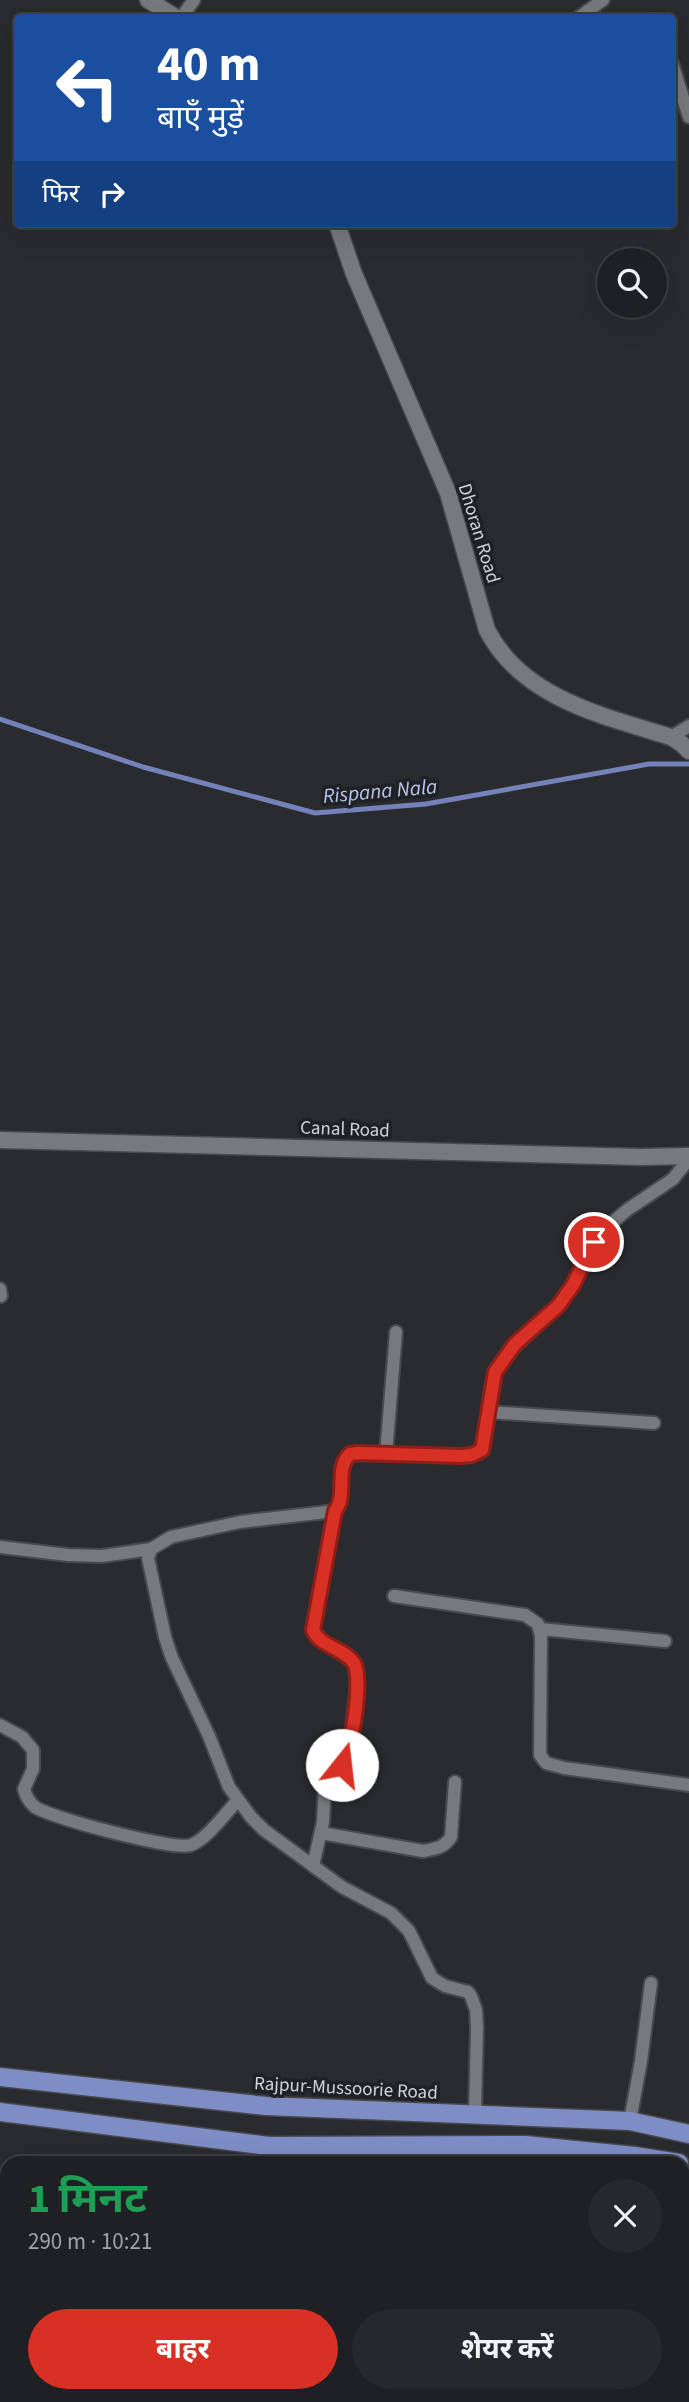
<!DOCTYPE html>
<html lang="hi">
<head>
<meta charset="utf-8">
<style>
  :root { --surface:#1f2023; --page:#27282b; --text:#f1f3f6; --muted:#a1a3a6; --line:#3c3e41; --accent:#d93025 }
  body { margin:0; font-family:"Source Sans 3","Noto Sans Devanagari",sans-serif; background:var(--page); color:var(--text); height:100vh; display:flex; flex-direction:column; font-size:26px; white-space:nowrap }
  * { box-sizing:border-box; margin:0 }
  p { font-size:23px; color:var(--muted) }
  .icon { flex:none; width:38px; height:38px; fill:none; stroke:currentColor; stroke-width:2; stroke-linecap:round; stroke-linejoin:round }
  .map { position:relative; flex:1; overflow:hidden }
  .details { position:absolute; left:0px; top:2156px; width:690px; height:247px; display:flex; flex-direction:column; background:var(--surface); border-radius:21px 21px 0 0; box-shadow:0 7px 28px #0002,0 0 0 2px var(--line) }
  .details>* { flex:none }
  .guide { position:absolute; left:14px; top:14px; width:662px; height:214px; border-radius:7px; box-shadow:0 7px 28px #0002,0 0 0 2px var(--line); background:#1a4fa0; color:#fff; overflow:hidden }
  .fabs { position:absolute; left:597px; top:248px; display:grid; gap:14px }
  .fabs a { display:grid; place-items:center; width:70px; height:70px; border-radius:50%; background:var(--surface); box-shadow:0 7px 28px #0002,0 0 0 2px var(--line); font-size:35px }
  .pin { position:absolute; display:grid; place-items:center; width:60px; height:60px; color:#fff; margin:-30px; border:4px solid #fff; border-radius:50%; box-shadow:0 2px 7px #0007 }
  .me { position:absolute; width:77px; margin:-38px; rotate:16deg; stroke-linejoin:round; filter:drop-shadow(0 0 5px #0008) }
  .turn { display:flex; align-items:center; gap:24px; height:147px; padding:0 28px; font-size:32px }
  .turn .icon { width:91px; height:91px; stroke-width:2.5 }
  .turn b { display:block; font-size:49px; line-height:60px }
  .then { display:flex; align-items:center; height:66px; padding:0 28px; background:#0003; gap:14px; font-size:26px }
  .round { display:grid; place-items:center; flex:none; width:74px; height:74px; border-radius:37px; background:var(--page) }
  .headline { display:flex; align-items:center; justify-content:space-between; height:119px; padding:0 28px }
  h1 { font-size:42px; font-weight:700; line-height:52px; color:#1e9e55 }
  .primary-button { display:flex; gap:14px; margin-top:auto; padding:14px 28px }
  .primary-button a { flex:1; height:80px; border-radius:42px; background:var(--accent); color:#fff; font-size:28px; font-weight:700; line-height:80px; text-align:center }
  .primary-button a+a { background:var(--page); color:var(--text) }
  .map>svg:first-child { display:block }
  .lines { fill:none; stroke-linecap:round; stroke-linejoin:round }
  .stream { stroke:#7482b9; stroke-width:5 }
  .minor-casing { stroke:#48494c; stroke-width:16 }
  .tertiary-casing { stroke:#48494c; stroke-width:19 }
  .primary-casing { stroke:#48494c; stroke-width:21 }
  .minor { stroke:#77797f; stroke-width:12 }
  .tertiary { stroke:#77797f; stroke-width:16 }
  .primary { stroke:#7e8dc6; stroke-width:18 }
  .route-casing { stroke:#8d1f18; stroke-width:18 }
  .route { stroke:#d93025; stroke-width:12 }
  .labels { text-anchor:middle; stroke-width:7; stroke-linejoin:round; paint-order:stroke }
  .street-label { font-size:19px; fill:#d2d3d6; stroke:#202125 }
  .water-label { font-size:21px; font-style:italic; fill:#b7c5f0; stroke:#202125 }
</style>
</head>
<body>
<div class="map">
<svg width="689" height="2402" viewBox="0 0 689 2402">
  <rect width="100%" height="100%" fill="#292b2f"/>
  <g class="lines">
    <!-- stream -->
    <polyline class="stream" points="0,719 143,767 315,813 426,804 649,764 689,764"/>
    <!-- minor casing -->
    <g class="minor-casing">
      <g id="minor">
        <polyline points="181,18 194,0"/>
        <polyline points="578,18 603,0"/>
        <polyline points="672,63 689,117"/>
        <polyline points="671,737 689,726"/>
        <polyline points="0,1289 1,1296"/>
        <polyline points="488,1412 654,1423"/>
        <polyline points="386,1454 396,1332"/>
        <polyline points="0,1547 68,1555 102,1556 151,1549"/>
        <polyline points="394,1596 525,1615 538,1624 541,1636 540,1755 546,1763 564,1768 689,1785"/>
        <polyline points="540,1629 665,1641"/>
        <path d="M0,1725l22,12 11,13v19l-9,20c2,8 5,13 11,18 16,11 140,44 156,38 15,-5 35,-32 46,-44"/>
        <path d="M321,1833l102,18c12,-2 21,-3 28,-14l4,-55"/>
        <polyline points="313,1866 323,1822 325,1785 345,1760 350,1747 357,1684 354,1662 321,1640 313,1630 335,1511"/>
        <path d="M475,2114l2,-86 -1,-18 -5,-14 -3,-4 -23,-6 -13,-8 -23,-47 -18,-18 -49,-26 -78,-57 -13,-13 -22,-30 -20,-51 -37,-78 -7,-21 -17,-79 3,-9 20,-12 69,-15 95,-11c13,-16 -1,-42 15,-57l111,2 18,-3 5,-8 7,-56 4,-17 10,-16 53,-51 15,-20 27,-52 27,-23 46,-31 16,-20"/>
        <polyline points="630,2121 641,2061 651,1983"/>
        <polyline points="421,2145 422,2163"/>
        <polyline points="269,2146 269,2163"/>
        <polyline points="682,2372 689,2370"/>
        <polyline points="161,2402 161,2396"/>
        <polyline points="271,2402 271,2396"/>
        <polyline points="627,2402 627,2396"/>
        <polyline points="644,2402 651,2396"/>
      </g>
    </g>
    <!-- tertiary casing -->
    <g class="tertiary-casing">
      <g id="tertiary">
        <polyline points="148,0 177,18"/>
        <path d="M337,224l17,50 94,219 39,137c35,68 116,86 184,107l11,7 7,7"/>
        <polyline points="0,1140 641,1157 689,1156"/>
      </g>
    </g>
    <!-- primary casing -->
    <g class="primary-casing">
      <g id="primary">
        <polyline points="0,2077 266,2106 630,2121 689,2134"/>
        <polyline points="0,2112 269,2146 525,2145 635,2156 679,2163"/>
      </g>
    </g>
    <!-- minor -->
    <use href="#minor" class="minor"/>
    <!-- tertiary -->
    <use href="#tertiary" class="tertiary"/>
    <!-- primary -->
    <use href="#primary" class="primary"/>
  </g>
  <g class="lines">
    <!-- route casing -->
    <g class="route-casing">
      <path id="route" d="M342,1765c10,-15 21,-86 12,-102 -10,-15 -34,-16 -41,-33l22,-119c13,-16 -1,-42 15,-57l8,-1 103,3 11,-1 10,-5 13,-78 20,-28 43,-38 15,-21 21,-43"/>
    </g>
    <!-- route -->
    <use href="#route" class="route"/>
  </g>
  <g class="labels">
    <!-- street labels -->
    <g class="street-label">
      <text transform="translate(480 533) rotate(73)" y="7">Dhoran Road</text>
      <text transform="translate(345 1128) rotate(2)" y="7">Canal Road</text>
      <text transform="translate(346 2087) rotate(3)" y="7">Rajpur-Mussoorie Road</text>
    </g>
    <!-- water labels -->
    <g class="water-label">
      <text transform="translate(380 791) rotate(-5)" y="7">Rispana Nala</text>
    </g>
  </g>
</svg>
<div class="fabs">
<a><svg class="icon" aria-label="search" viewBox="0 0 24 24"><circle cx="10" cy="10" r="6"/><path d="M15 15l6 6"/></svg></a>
</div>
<div class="pin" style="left:594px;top:1242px;background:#d93025"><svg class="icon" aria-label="arrive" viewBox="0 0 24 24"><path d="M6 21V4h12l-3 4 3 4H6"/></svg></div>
<svg class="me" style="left:342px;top:1765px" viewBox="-20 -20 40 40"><circle r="19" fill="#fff"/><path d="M0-13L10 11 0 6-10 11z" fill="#d93025"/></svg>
<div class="guide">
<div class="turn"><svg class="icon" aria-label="left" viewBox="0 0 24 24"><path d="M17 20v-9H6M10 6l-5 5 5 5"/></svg><div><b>40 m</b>बाएँ मुड़ें</div></div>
<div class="then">फिर<svg class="icon" aria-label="right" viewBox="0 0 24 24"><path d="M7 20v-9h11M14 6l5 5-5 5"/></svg></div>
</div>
<section class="details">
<div class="headline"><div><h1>1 मिनट</h1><p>290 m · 10:21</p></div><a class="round"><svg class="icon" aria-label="close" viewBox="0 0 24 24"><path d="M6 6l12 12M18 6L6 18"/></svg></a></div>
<div class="primary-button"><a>बाहर</a><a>शेयर करें</a></div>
</section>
</div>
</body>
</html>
